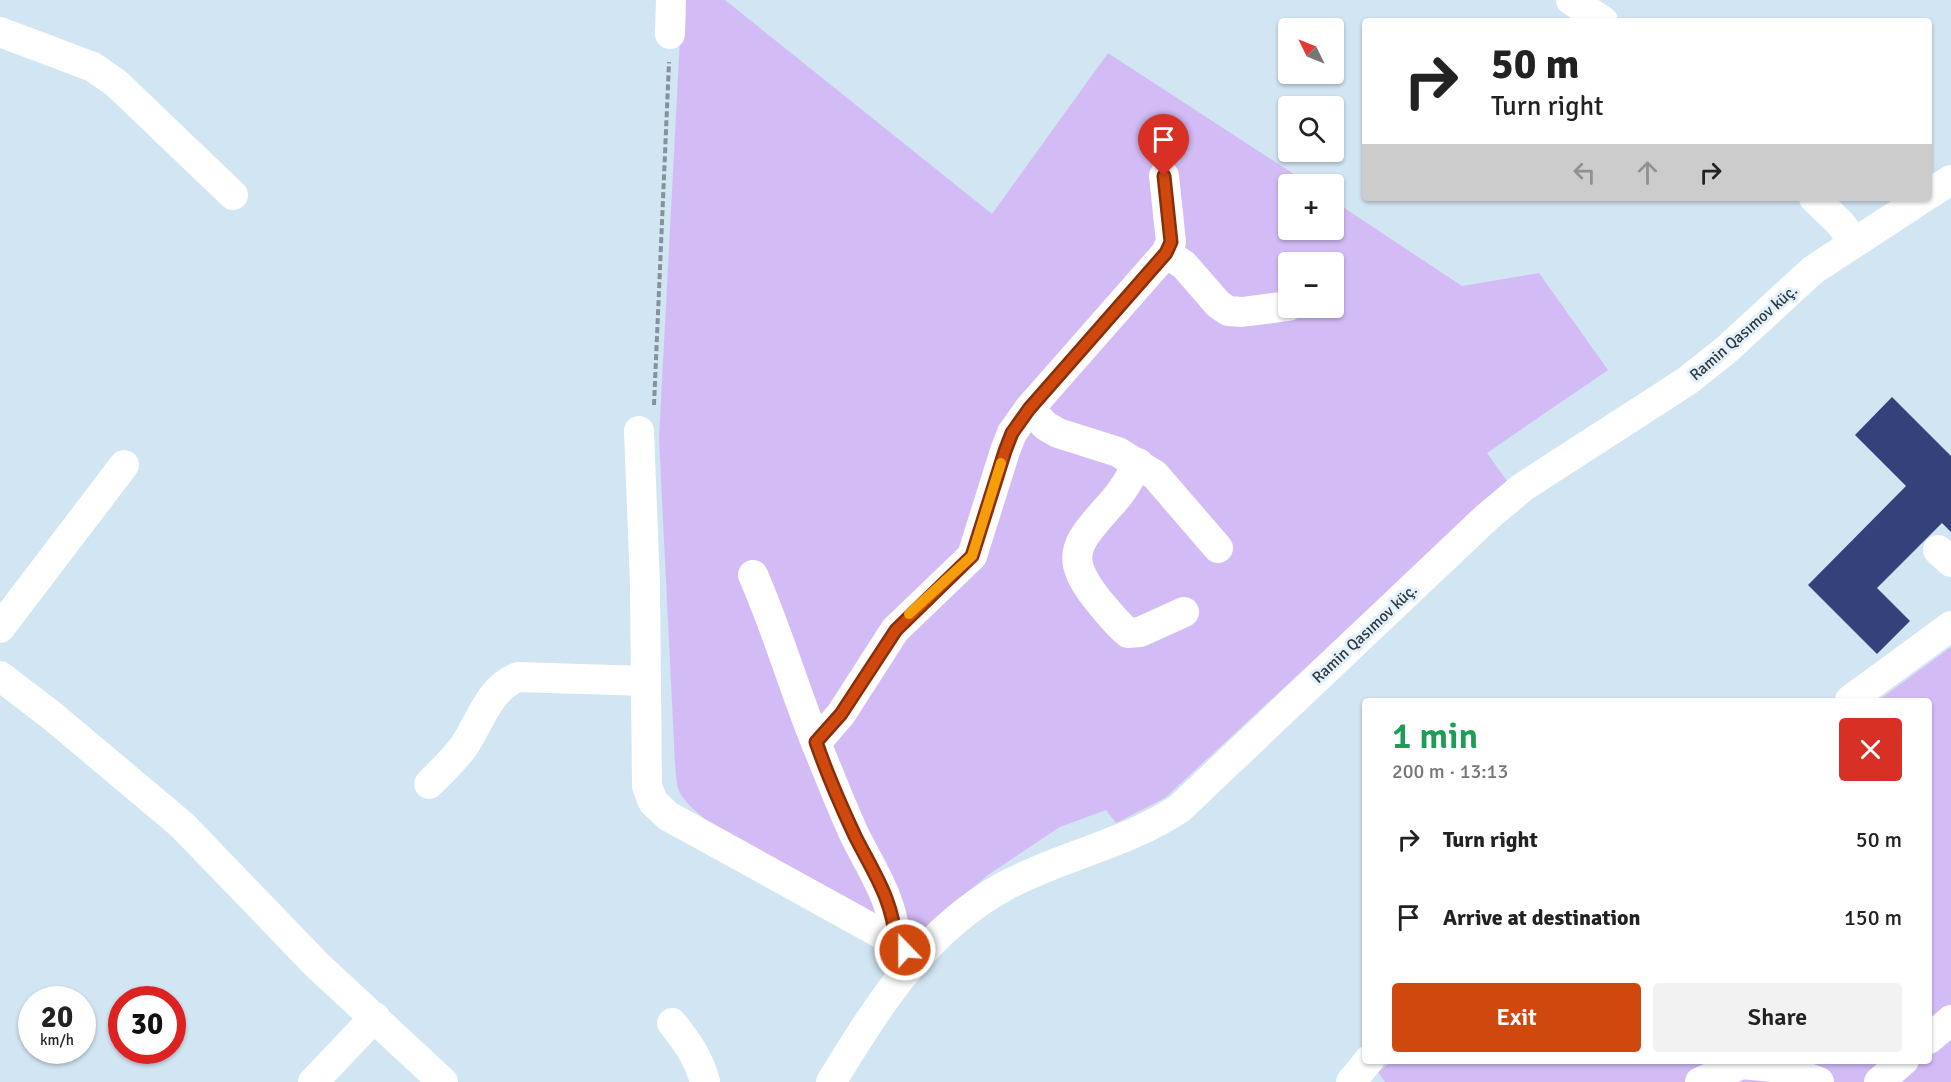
<!DOCTYPE html>
<html lang="en">
<head>
<meta charset="utf-8">
<style>
  :root { --surface:#fff; --page:#f2f2f2; --text:#222; --muted:#767676; --accent:#cf490e }
  body { margin:0; font-family:Signika,sans-serif; background:var(--page); color:var(--text); height:100vh; display:flex; flex-direction:column; font-size:22px; white-space:nowrap }
  * { box-sizing:border-box; margin:0 }
  p { font-size:20px; color:var(--muted) }
  .icon { flex:none; width:33px; height:33px; fill:none; stroke:currentColor; stroke-width:2; stroke-linecap:round; stroke-linejoin:round }
  .map { position:relative; flex:1; overflow:hidden }
  .details { position:absolute; left:1362px; top:698px; width:570px; height:366px; display:flex; flex-direction:column; background:var(--surface); border-radius:6px; box-shadow:0 2px 4px #0004 }
  .details>* { flex:none }
  .banner { position:absolute; left:1362px; top:18px; width:570px; height:183px; border-radius:6px; box-shadow:0 2px 4px #0004; background:#fff; color:var(--text); overflow:hidden }
  .needle { width:39px; rotate:313deg }
  .tools { position:absolute; left:1278px; top:18px; display:grid; gap:12px }
  .tools a { display:grid; place-items:center; width:66px; height:66px; border-radius:6px; background:var(--surface); box-shadow:0 2px 4px #0004; font-size:30px }
  .speed { position:absolute; left:18px; top:986px; display:flex; gap:12px; font-size:30px; font-weight:700; text-align:center }
  .speed>* { display:grid; place-content:center; width:78px; height:78px; border-radius:50%; background:var(--surface); box-shadow:0 2px 4px #0004; line-height:1 }
  .speed small { font-size:15px; font-weight:400 }
  .speed .limit { border:9px solid #d22; background:#fff; color:#111 }
  .pin { position:absolute; display:grid; place-items:center; width:51px; height:51px; color:#fff; margin:-62px -26px; border-radius:50% 50% 50% 0; rotate:-45deg; box-shadow:0 0 6px #0007 }
  .pin .icon { rotate:45deg }
  .me { position:absolute; width:66px; margin:-33px; rotate:338deg; stroke-linejoin:round; filter:drop-shadow(0 0 4px #0008) }
  .turn { display:flex; align-items:center; gap:21px; height:126px; padding:0 30px; font-size:27px }
  .turn .icon { width:78px; height:78px; stroke-width:2.5 }
  .turn b { display:block; font-size:42px; line-height:51px }
  .lanes { display:flex; align-items:center; height:57px; padding:0 30px; background:#0003; justify-content:center; gap:30px; direction:ltr }
  .lanes .off { opacity:.35 }
  .round { display:grid; place-items:center; flex:none; width:63px; height:63px; border-radius:6px; background:var(--page) }
  .summary { display:flex; align-items:center; justify-content:space-between; height:102px; padding:0 30px }
  h1 { font-size:36px; font-weight:600; line-height:45px; color:#1e9e55 }
  .cta { display:flex; gap:12px; margin-top:auto; padding:12px 30px }
  .cta a { flex:1; height:69px; border-radius:6px; background:var(--accent); color:#fff; font-size:24px; font-weight:600; line-height:69px; text-align:center }
  .cta a+a { background:var(--page); color:var(--text) }
  ul { padding:0; list-style:none }
  li { display:flex; align-items:center; gap:18px; height:78px; padding:0 30px }
  li div { flex:1 }
  li b { display:block; font-size:22px }
  li em { font-style:normal }
  .map>svg:first-child { display:block }
  .green { fill:#d3bcf6; fill-rule:evenodd }
  .building { fill:#34417a }
  .lines { fill:none; stroke-linecap:round; stroke-linejoin:round }
  .path { stroke:#84929b; stroke-width:4; stroke-dasharray:6 3; stroke-linecap:butt }
  .minor { stroke:#fff; stroke-width:30 }
  .route-casing { stroke:#872f09; stroke-width:15 }
  .route { stroke:#cf490e; stroke-width:10 }
  .slow { stroke:#f59e0b; stroke-width:10 }
  .labels { text-anchor:middle; stroke-width:6; stroke-linejoin:round; paint-order:stroke }
  .street-label { font-size:16px; fill:#31383d; stroke:#e3f1fc }
</style>
</head>
<body>
<div class="map">
<svg width="1951" height="1082" viewBox="0 0 1951 1082">
  <rect width="100%" height="100%" fill="#d2e5f2"/>
  <!-- green -->
  <g class="green">
    <path d="M682,0h43l267,214 116,-161 201,131h-21v46h46v-29l128,85 77,-13 69,97 -121,83 20,28 -342,317 -49,25 -10,-13 -46,17 -72,48 -70,59c-48,-19 -219,-100 -239,-143 -3,-7 -3,-19 -4,-27l-16,-326zM1288,262h46v46h-46z"/>
    <polygon points="1951,647 1951,1082 1385,1082 1378,1072 1394,1060 1929,1060 1929,700 1879,700"/>
  </g>
  <!-- building -->
  <polygon class="building" points="1892,397 1951,456 1951,532 1942,523 1877,588 1910,621 1877,654 1808,585 1906,486 1855,435"/>
  <g class="lines">
    <!-- path -->
    <polyline class="path" points="654,405 669,62"/>
    <!-- minor -->
    <g class="minor">
      <polyline points="1571,0 1603,21"/>
      <polyline points="0,32 93,67 116,83 233,195"/>
      <polyline points="670,34 671,0"/>
      <polyline points="1929,194 1951,180"/>
      <polyline points="1814,198 1840,223 1854,242"/>
      <polyline points="1166,253 1184,265 1218,304 1228,311 1242,312 1288,306"/>
      <polyline points="1029,409 1166,253 1171,242 1164,176"/>
      <polyline points="639,431 645,585 647,786 653,802 668,816 880,933 915,958"/>
      <path d="M1138,463c-8,15 -16,30 -28,42 -32,37 -48,50 -13,94 10,12 19,24 31,34l12,-1 44,-20"/>
      <polyline points="1938,550 1951,562"/>
      <path d="M753,575c26,59 43,121 68,180 11,27 22,55 34,81 17,34 40,67 40,106"/>
      <polyline points="0,628 124,465"/>
      <polyline points="0,676 51,715 182,825 317,965 443,1082"/>
      <polyline points="1850,700 1951,626"/>
      <polyline points="816,743 841,714 895,630 972,556 1005,451 1012,433 1029,409 1046,426 1058,433 1118,452 1155,475 1218,548"/>
      <path d="M429,784c12,-12 25,-24 35,-38 17,-25 24,-57 54,-69l128,4"/>
      <path d="M672,1023c15,19 27,35 33,59"/>
      <polyline points="1929,1039 1951,1020"/>
      <polyline points="313,1082 375,1017"/>
      <path d="M831,1082c47,-76 92,-151 174,-196 55,-30 122,-42 175,-78l306,-290 37,-31 164,-106 39,-31 87,-80 110,-72"/>
      <polyline points="1351,1082 1369,1060"/>
      <polyline points="1700,1082 1742,1064 1782,1068 1819,1082"/>
      <polyline points="1879,1082 1904,1060"/>
    </g>
  </g>
  <g class="lines">
    <!-- route casing -->
    <g class="route-casing">
      <path id="route" d="M905,950l-10,-8c0,-39 -23,-72 -40,-106 -14,-30 -28,-62 -39,-94l25,-28 55,-84 76,-74 33,-105 7,-18 17,-24 137,-156 5,-11 -7,-66"/>
    </g>
    <!-- route -->
    <use href="#route" class="route"/>
    <!-- slow -->
    <polyline class="slow" points="909,614 972,556 1001,463"/>
  </g>
  <g class="labels">
    <!-- street labels -->
    <g class="street-label">
      <text transform="translate(1743 332) rotate(-41)" y="6">Ramin Qasımov küç.</text>
      <text transform="translate(1364 633) rotate(-43)" y="6">Ramin Qasımov küç.</text>
    </g>
  </g>
</svg>
<div class="tools">
<a><svg class="needle" viewBox="-14 -14 28 28"><path d="M0-13l5 13h-10z" fill="#e53935"/><path d="M0 13l5-13h-10z" fill="#767676"/></svg></a>
<a><svg class="icon" aria-label="search" viewBox="0 0 24 24"><circle cx="10" cy="10" r="6"/><path d="M15 15l6 6"/></svg></a>
<a>+</a>
<a>−</a>
</div>
<div class="speed"><div>20<small>km/h</small></div><div class="limit">30</div></div>
<div class="pin" style="left:1164px;top:176px;background:#d93025"><svg class="icon" aria-label="arrive" viewBox="0 0 24 24"><path d="M6 21V4h12l-3 4 3 4H6"/></svg></div>
<svg class="me" style="left:905px;top:950px" viewBox="-20 -20 40 40"><circle r="17" fill="#cf490e" stroke="#fff" stroke-width="3"/><path d="M0-11L8 9 0 5-8 9z" fill="#fff"/></svg>
<div class="banner">
<div class="turn"><svg class="icon" aria-label="right" viewBox="0 0 24 24"><path d="M7 20v-9h11M14 6l5 5-5 5"/></svg><div><b>50 m</b>Turn right</div></div>
<div class="lanes"><svg class="icon off" aria-label="left" viewBox="0 0 24 24"><path d="M17 20v-9H6M10 6l-5 5 5 5"/></svg><svg class="icon off" aria-label="ahead" viewBox="0 0 24 24"><path d="M12 20V5M6 11l6-6 6 6"/></svg><svg class="icon" aria-label="right" viewBox="0 0 24 24"><path d="M7 20v-9h11M14 6l5 5-5 5"/></svg></div>
</div>
<section class="details">
<div class="summary"><div><h1>1 min</h1><p>200 m · 13:13</p></div><a class="round" style="background:#d93025;color:#fff"><svg class="icon" aria-label="close" viewBox="0 0 24 24"><path d="M6 6l12 12M18 6L6 18"/></svg></a></div>
<ul>
<li><svg class="icon" aria-label="right" viewBox="0 0 24 24"><path d="M7 20v-9h11M14 6l5 5-5 5"/></svg><div><b>Turn right</b></div><em>50 m</em></li>
<li><svg class="icon" aria-label="arrive" viewBox="0 0 24 24"><path d="M6 21V4h12l-3 4 3 4H6"/></svg><div><b>Arrive at destination</b></div><em>150 m</em></li>
</ul>
<div class="cta"><a>Exit</a><a>Share</a></div>
</section>
</div>
</body>
</html>
